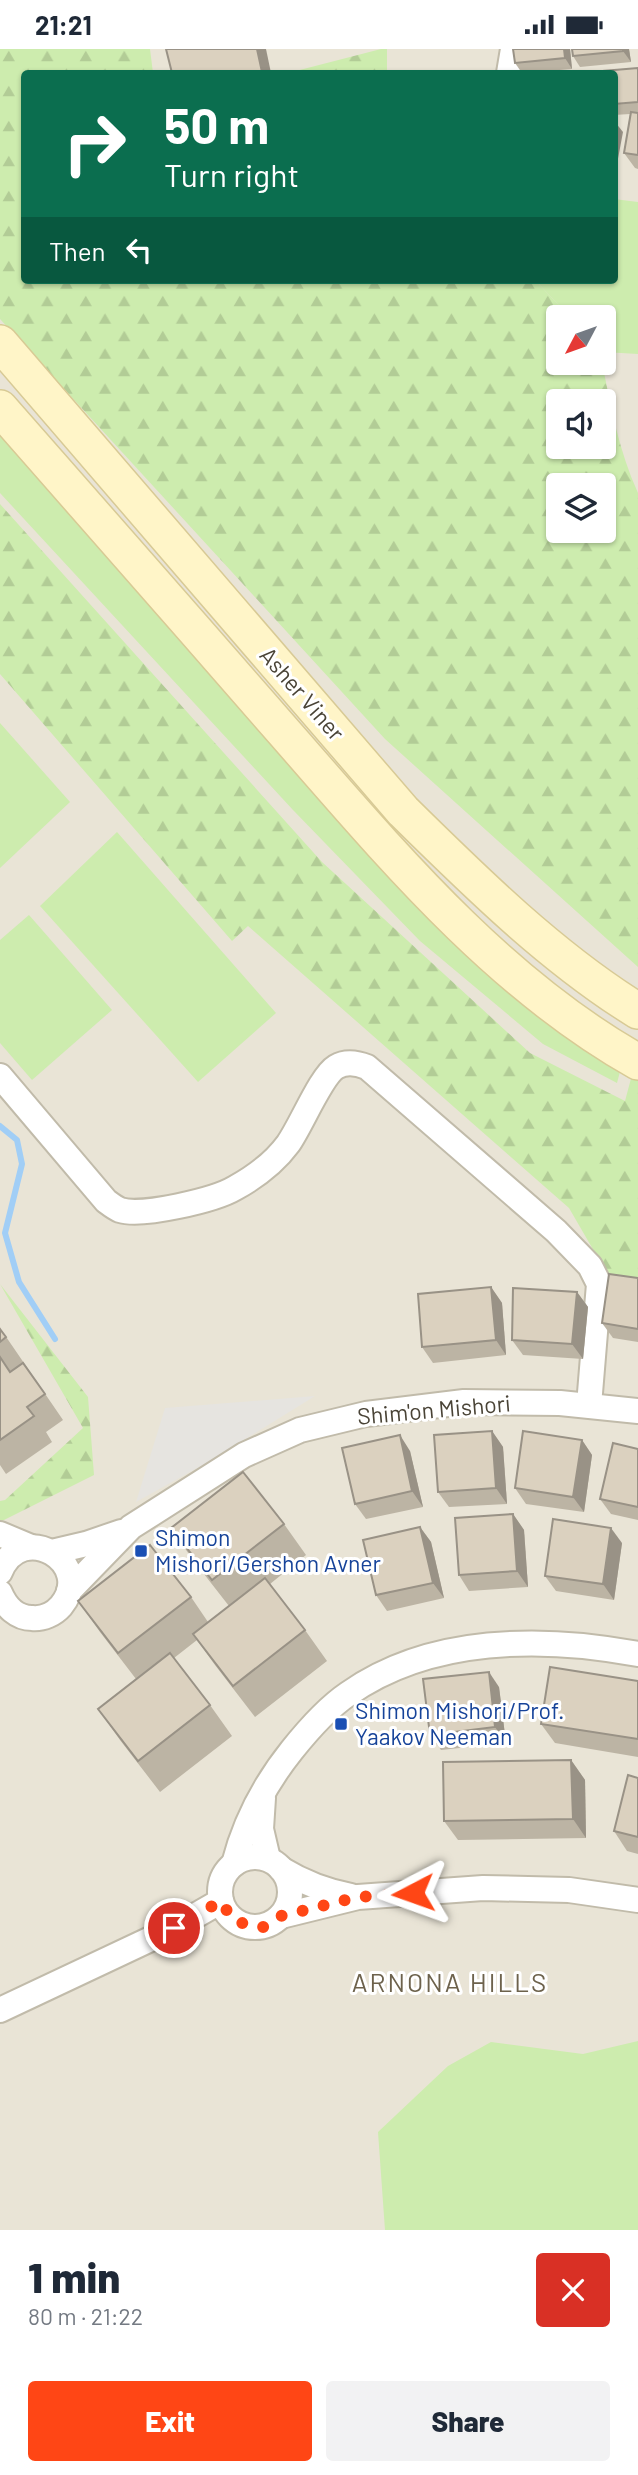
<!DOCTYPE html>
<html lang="en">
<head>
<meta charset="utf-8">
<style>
  :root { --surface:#fff; --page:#f2f2f3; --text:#1f2937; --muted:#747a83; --accent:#ff4615 }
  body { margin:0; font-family:Barlow,sans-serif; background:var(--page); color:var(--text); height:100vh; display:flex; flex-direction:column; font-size:26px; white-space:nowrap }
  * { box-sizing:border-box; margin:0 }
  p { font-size:23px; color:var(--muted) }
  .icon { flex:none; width:38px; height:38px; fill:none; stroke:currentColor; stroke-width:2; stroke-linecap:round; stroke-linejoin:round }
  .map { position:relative; height:2181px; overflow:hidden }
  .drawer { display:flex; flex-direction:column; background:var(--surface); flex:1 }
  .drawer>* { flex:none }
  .top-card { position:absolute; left:21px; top:21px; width:597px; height:214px; border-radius:7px; box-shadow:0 2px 5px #0004; background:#0b6e4f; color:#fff; overflow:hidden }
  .needle { width:46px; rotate:229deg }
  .fabs { position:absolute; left:546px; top:256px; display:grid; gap:14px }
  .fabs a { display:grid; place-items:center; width:70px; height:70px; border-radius:7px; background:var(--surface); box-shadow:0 2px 5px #0004; font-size:35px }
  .pin { position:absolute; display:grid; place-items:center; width:60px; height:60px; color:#fff; margin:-30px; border:4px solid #fff; border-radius:50%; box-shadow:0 2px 7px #0007 }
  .me { position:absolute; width:77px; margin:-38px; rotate:266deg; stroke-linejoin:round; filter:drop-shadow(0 0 5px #0008) }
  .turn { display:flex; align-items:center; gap:24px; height:147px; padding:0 28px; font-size:32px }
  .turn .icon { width:91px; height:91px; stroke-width:2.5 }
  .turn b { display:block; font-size:49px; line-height:60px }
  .then { display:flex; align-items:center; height:66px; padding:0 28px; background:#0003; gap:14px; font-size:26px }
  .round { display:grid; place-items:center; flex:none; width:74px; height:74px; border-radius:7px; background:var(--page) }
  .headline { display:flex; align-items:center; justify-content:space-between; height:119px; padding:0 28px }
  h1 { font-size:42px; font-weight:800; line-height:52px }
  .cta { display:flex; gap:14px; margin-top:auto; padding:14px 28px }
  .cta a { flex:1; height:80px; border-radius:7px; background:var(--accent); color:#fff; font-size:28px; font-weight:800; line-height:80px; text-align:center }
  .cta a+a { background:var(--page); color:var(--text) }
  .status { display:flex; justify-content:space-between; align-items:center; height:49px; padding:0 35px; background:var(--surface); direction:ltr }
  .status svg { height:19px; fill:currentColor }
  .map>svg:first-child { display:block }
  .residential { fill:#e9e4d6; fill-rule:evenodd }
  .grass { fill:#cdecae }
  .forest { fill:url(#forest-firs); fill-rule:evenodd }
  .parking { fill:#e6e4e0 }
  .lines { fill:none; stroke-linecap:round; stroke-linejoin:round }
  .stream { stroke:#a1cef6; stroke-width:6 }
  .minor-casing { stroke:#c1bbaa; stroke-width:28 }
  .secondary-casing { stroke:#d8ca95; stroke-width:38 }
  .minor { stroke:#fff; stroke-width:24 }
  .secondary { stroke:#fff5c8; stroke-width:35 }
  .wall { fill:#bcb4a4 }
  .shaded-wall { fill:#999286 }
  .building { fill:#dbd1bf; stroke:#999286; stroke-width:2 }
  .route { stroke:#ff4615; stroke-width:12; stroke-dasharray:0 21.6 }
  .transit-dot { fill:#1a4fb4; stroke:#fff; stroke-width:2.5 }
  .labels { text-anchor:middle; stroke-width:6; stroke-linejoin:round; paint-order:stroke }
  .street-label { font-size:23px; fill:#494336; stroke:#fff }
  .transit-label { font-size:23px; fill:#164399; stroke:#fff; text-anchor:start }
  .quarter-label { font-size:26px; letter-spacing:2px; fill:#6d624c; stroke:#fff }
</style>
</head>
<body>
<div class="status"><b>21:21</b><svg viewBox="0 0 49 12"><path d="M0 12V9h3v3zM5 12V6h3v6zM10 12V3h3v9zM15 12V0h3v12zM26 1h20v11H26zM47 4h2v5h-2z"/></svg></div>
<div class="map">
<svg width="638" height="2181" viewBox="0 0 638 2181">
  <defs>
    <pattern id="forest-firs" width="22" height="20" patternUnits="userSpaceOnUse" patternTransform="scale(1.75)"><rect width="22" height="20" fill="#cdecae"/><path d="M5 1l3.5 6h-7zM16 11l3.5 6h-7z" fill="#b2cc96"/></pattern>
  </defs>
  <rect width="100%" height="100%" fill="#f5f2e8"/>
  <!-- residential -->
  <path class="residential" d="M0,0h638v2181h-638zM24,24h590v207h-590zM558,268h46v45h-46zM558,352h46v45h-46zM558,436h46v45h-46z"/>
  <!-- grass -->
  <g class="grass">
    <polygon points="614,150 638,153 638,305 604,303 604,268 570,268 535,231 614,231"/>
    <polygon points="0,380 373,792 622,1015 617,1034 543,995 420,892 293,761 0,444"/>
    <polygon points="0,674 70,753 0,819"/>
    <polygon points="117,783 276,964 198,1033 40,857"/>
    <polygon points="29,866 112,961 32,1031 0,994 0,891"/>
    <polygon points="638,1992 638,2181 385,2181 378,2083 448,2017 491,1993 583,2005"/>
  </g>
  <!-- forest -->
  <g class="forest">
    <path d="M0,0h150l3,24h-129v207h511l35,37h-12v45h44c9,46 17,89 36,131v474l-253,-228 -385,-420zM558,352h46v45h-46zM558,436h46v45h-46z"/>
    <polygon points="381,0 387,0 387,24 288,24"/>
    <polygon points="0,455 322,813 530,1004 625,1052 633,1022 638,1026 638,1231 609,1228 569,1159 248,877 232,892 0,625"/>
    <polygon points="0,1235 88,1348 94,1426 0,1473 0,1452 5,1451 83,1379"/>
  </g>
  <!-- parking -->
  <polygon class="parking" points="315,1347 208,1413 136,1453 165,1359"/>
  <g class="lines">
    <!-- stream -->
    <polyline class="stream" points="0,1077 17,1091 22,1115 5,1184 19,1233 55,1290"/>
    <!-- minor casing -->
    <g class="minor-casing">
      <g id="minor">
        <polyline points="509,24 513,0"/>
        <path d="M0,1027l106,125c4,3 9,7 14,9 22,7 95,-10 115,-22 20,-11 39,-25 53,-44 13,-18 33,-68 48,-77 10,-6 21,-4 31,0l189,164 34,35 9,18 -10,121"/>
        <polyline points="0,1485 31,1498"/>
        <polyline points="52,1503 86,1495 121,1483"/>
        <path d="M0,1523c22,-54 96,-8 61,34 -7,8 -18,13 -29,12 -15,0 -26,-11 -32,-25"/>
        <polyline points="69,1542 131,1478 244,1406 300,1381 366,1365 464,1353 560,1354 638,1362"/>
        <polyline points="263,1749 261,1780 268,1810"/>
        <circle cx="255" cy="1843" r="35"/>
        <path d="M234,1815c11,-43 30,-79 58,-114 16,-20 34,-41 56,-56 82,-58 195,-58 290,-40"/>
        <path d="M281,1820c23,14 43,22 70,27"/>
        <polyline points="281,1867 358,1848 483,1839 569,1841 638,1851"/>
        <polyline points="0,1961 174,1879 221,1852"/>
      </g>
    </g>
    <!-- secondary casing -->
    <g class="secondary-casing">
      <g id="secondary">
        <path d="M0,294l403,468c71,70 149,147 235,200"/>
        <path d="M0,359c94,107 189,215 283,323 106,121 213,251 355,331"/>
      </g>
    </g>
    <!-- minor -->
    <use href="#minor" class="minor"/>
    <!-- secondary -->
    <use href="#secondary" class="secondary"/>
  </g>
  <!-- wall -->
  <g class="wall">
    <polygon points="570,0 572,20 522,24 515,14"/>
    <polygon points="572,0 629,0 631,13 580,18 573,7"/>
    <polygon points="638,19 638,120 635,119 624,104 630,65 614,66 614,24"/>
    <polygon points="638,1229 638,1293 613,1289 602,1274"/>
    <polygon points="491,1238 502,1254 506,1306 433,1314 422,1298"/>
    <polygon points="577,1243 588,1258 583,1310 523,1306 512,1291"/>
    <polygon points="0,1279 63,1371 46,1383 52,1393 6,1425 0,1416"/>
    <polygon points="492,1382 503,1398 507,1455 449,1458 438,1443"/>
    <polygon points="582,1391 592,1406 584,1463 526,1455 515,1439"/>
    <polygon points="638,1400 638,1471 611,1465 600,1450"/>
    <polygon points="410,1402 423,1458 366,1470 355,1455"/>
    <polygon points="513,1465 524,1481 528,1538 469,1542 459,1526"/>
    <polygon points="284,1475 306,1506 270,1535 305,1581 327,1612 255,1668 215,1616 197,1591 174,1609 210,1656 232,1687 160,1743 120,1691 98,1660 136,1630 100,1583 78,1552 191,1548 208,1573 229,1557 193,1511 171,1479"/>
    <polygon points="420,1478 431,1493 444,1549 387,1562 376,1546"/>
    <polygon points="622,1494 614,1551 556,1542 545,1527"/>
    <polygon points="638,1632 638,1708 555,1694 541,1675"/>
    <polygon points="499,1638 506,1694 441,1701 430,1686"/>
    <polygon points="571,1711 585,1731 586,1789 458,1791 444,1772"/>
    <polygon points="638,1729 638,1805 627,1802 614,1782"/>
  </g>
  <!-- shaded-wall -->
  <g class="shaded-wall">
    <polygon points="257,0 266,0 271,24 263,24 262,23"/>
    <polygon points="564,0 570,0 572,20 565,9"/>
    <polygon points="623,0 629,0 631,13 623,2"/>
    <polygon points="615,73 623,83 617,115 614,110 614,79"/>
    <polygon points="491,1238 502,1254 506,1306 496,1291"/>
    <polygon points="577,1243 588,1258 583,1310 572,1295"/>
    <polygon points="492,1382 503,1398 507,1455 496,1439"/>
    <polygon points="400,1386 410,1402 423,1458 412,1442"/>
    <polygon points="582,1391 592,1406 584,1463 573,1448"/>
    <polygon points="513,1465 524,1481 528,1538 517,1522"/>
    <polygon points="420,1478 431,1493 444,1549 433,1534"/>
    <polygon points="611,1479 622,1494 614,1551 603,1535"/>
    <polygon points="489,1623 499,1638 506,1694 495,1678"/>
    <polygon points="571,1711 585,1731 586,1789 573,1770"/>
  </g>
  <!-- building -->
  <g class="building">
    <polygon points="166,0 257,0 262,23 236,24 172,24"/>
    <polygon points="513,0 564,0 565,9 515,14"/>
    <polygon points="572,0 623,0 623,2 573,7"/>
    <polygon points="638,19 638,53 614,55 614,24 603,24 603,22"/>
    <polygon points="631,63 638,64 638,106 624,104"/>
    <polygon points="609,1225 638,1229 638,1280 602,1274"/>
    <polygon points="491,1238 496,1291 422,1298 418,1245"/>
    <polygon points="513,1239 577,1243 572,1295 512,1291"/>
    <polygon points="0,1280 6,1288 0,1293"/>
    <polygon points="0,1308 10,1323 23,1314 45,1345 27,1358 34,1367 0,1391"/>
    <polygon points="492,1382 496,1439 438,1443 434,1386"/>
    <polygon points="523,1382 582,1391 573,1448 515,1439"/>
    <polygon points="400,1386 412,1442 355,1455 342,1399"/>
    <polygon points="613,1394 638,1400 638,1458 600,1450"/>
    <polygon points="243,1423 284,1475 212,1531 171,1479"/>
    <polygon points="513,1465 517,1522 459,1526 455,1469"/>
    <polygon points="553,1470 611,1479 603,1535 545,1527"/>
    <polygon points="420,1478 433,1534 376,1546 363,1491"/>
    <polygon points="150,1496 191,1548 118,1604 78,1552"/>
    <polygon points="265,1529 305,1581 233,1637 193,1585"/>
    <polygon points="170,1604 210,1656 138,1712 98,1660"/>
    <polygon points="550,1618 638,1632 638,1690 541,1675"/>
    <polygon points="489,1623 495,1678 430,1686 423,1630"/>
    <polygon points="571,1711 573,1770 444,1772 443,1713"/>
    <polygon points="628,1726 638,1729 638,1788 614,1782"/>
  </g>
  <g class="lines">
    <!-- route -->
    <polyline class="route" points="174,1879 221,1852 232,1870 252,1878 263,1878 281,1867 358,1848 413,1844"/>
  </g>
  <!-- markers -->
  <g class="transit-dot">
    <rect x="134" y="1495" width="14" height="14" rx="3.5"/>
    <rect x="334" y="1668" width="14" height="14" rx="3.5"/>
  </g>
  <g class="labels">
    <!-- street labels -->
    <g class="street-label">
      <text transform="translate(302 645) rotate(49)" y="8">Asher Viner</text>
      <text transform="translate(434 1361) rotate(-5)" y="8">Shim'on Mishori</text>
    </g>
    <!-- transit labels -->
    <g class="transit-label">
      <text x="155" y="1497">Shimon<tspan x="155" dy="26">Mishori/Gershon Avner</tspan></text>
      <text x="355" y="1670">Shimon Mishori/Prof.<tspan x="355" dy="26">Yaakov Neeman</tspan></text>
    </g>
    <!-- quarter labels -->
    <g class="quarter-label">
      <text x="450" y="1943">ARNONA HILLS</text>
    </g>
  </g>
</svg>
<div class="fabs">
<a><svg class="needle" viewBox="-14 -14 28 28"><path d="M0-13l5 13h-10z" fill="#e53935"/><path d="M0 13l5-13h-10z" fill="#747a83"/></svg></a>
<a><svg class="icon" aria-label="sound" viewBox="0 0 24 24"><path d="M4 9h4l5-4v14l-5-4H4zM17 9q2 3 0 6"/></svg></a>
<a><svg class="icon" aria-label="layers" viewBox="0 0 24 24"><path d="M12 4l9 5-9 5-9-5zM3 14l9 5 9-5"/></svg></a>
</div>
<div class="pin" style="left:174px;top:1879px;background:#d93025"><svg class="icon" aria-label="arrive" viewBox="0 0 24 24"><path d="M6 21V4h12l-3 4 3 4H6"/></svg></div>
<svg class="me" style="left:413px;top:1844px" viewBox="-20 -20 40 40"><path d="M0-17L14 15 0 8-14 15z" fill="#ff4615" stroke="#fff" stroke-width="4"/></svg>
<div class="top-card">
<div class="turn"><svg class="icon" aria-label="right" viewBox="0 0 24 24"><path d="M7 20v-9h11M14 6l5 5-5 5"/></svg><div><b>50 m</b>Turn right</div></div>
<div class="then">Then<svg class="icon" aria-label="left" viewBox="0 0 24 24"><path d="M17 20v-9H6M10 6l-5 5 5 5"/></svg></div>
</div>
</div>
<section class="drawer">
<div class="headline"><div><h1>1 min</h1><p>80 m · 21:22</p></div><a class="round" style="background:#d93025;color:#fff"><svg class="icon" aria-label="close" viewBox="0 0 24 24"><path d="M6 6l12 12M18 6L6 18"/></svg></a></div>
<div class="cta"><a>Exit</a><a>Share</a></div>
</section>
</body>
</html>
